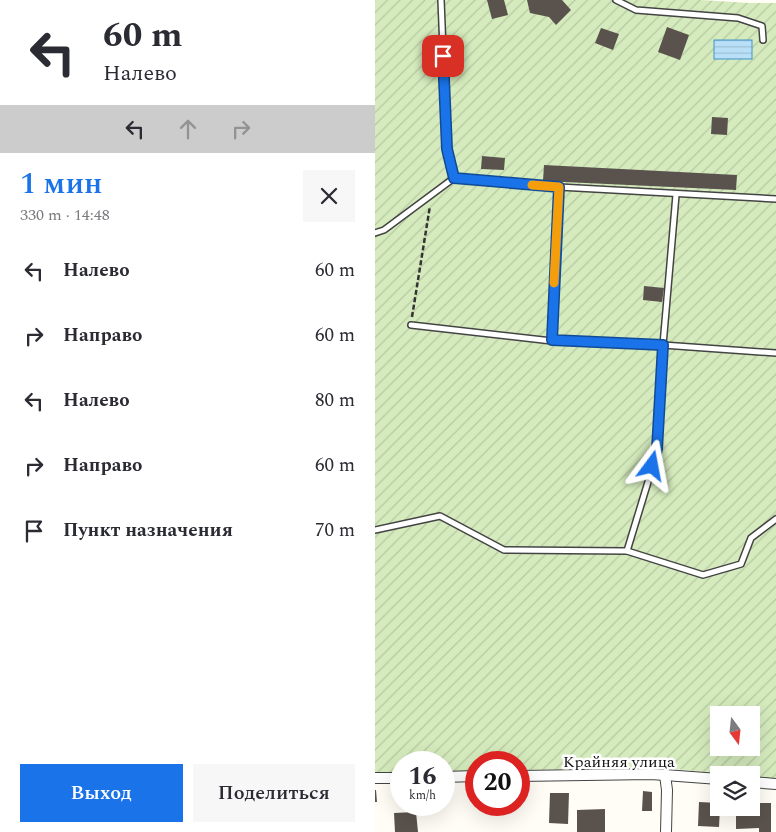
<!DOCTYPE html>
<html lang="ru">
<head>
<meta charset="utf-8">
<style>
  :root { --surface:#fff; --page:#f7f7f7; --text:#2b2b33; --muted:#7c7c81; --accent:#1a73e8 }
  body { margin:0; font-family:Spectral,serif; background:var(--page); color:var(--text); height:100vh; display:flex; flex-direction:column; font-size:19px; white-space:nowrap }
  * { box-sizing:border-box; margin:0 }
  p { font-size:16px; color:var(--muted) }
  .icon { flex:none; width:28px; height:28px; fill:none; stroke:currentColor; stroke-width:2; stroke-linecap:round; stroke-linejoin:round }
  .map { position:relative; flex:1; overflow:hidden }
  .side { display:flex; flex-direction:column; background:var(--surface); width:375px }
  .side>* { flex:none }
  .banner { background:#fff; color:var(--text); overflow:hidden }
  .needle { width:32px; rotate:165deg }
  .buttons { position:absolute; left:335px; top:706px; display:grid; gap:10px }
  .buttons a { display:grid; place-items:center; width:50px; height:50px; border-radius:0px; background:var(--surface); box-shadow:0 5px 20px #0002; font-size:25px }
  .speed { position:absolute; left:15px; top:751px; display:flex; gap:10px; font-size:25px; font-weight:700; text-align:center }
  .speed>* { display:grid; place-content:center; width:65px; height:65px; border-radius:50%; background:var(--surface); box-shadow:0 5px 20px #0002; line-height:1 }
  .speed small { font-size:12px; font-weight:400 }
  .speed .limit { border:8px solid #d22; background:#fff; color:#111 }
  .pin { position:absolute; display:grid; place-items:center; width:42px; height:42px; color:#fff; margin:-21px; border-radius:10px; box-shadow:0 2px 8px #0006 }
  .me { position:absolute; width:55px; margin:-28px; rotate:13deg; stroke-linejoin:round; filter:drop-shadow(0 0 4px #0008) }
  .turn { display:flex; align-items:center; gap:18px; height:105px; padding:0 20px; font-size:22px }
  .turn .icon { width:65px; height:65px; stroke-width:2.5 }
  .turn b { display:block; font-size:35px; line-height:42px }
  .lanes { display:flex; align-items:center; height:48px; padding:0 20px; background:#0003; justify-content:center; gap:25px; direction:ltr }
  .lanes .off { opacity:.35 }
  .round { display:grid; place-items:center; flex:none; width:52px; height:52px; border-radius:0px; background:var(--page) }
  .head { display:flex; align-items:center; justify-content:space-between; height:85px; padding:0 20px }
  h1 { font-size:30px; font-weight:600; line-height:38px; color:var(--accent) }
  .button { display:flex; gap:10px; margin-top:auto; padding:10px 20px }
  .button a { flex:1; height:58px; border-radius:0px; background:var(--accent); color:#fff; font-size:20px; font-weight:600; line-height:58px; text-align:center }
  .button a+a { background:var(--page); color:var(--text) }
  ul { padding:0; list-style:none }
  li { display:flex; align-items:center; gap:15px; height:65px; padding:0 20px }
  li div { flex:1 }
  li b { display:block; font-size:19px }
  li em { font-style:normal }
  main { display:flex; flex:1; min-height:0 }
  .map>svg:first-child { display:block }
  .garden { fill:url(#garden-furrows); fill-rule:evenodd }
  .water { fill:url(#water-rules); stroke:#3f96cf }
  .building { fill:#5a524d }
  .lines { fill:none; stroke-linecap:round; stroke-linejoin:round }
  .lane-casing { stroke:#444; stroke-width:8 }
  .street-casing { stroke:#444; stroke-width:12 }
  .path { stroke:#333; stroke-width:2.5; stroke-dasharray:5 2.5; stroke-linecap:butt }
  .lane { stroke:#fff; stroke-width:5 }
  .street { stroke:#fff; stroke-width:10 }
  .route-casing { stroke:#114b97; stroke-width:12 }
  .route { stroke:#1a73e8; stroke-width:9 }
  .slow { stroke:#f59e0b; stroke-width:9 }
  .labels { text-anchor:middle; stroke-width:5; stroke-linejoin:round; paint-order:stroke }
  .street-label { font-size:16px; fill:#111; stroke:#fff }
</style>
</head>
<body>
<main>
<section class="side">
<div class="banner">
<div class="turn"><svg class="icon" aria-label="left" viewBox="0 0 24 24"><path d="M17 20v-9H6M10 6l-5 5 5 5"/></svg><div><b>60 m</b>Налево</div></div>
<div class="lanes"><svg class="icon" aria-label="left" viewBox="0 0 24 24"><path d="M17 20v-9H6M10 6l-5 5 5 5"/></svg><svg class="icon off" aria-label="ahead" viewBox="0 0 24 24"><path d="M12 20V5M6 11l6-6 6 6"/></svg><svg class="icon off" aria-label="right" viewBox="0 0 24 24"><path d="M7 20v-9h11M14 6l5 5-5 5"/></svg></div>
</div>
<div class="head"><div><h1>1 мин</h1><p>330 m · 14:48</p></div><a class="round"><svg class="icon" aria-label="close" viewBox="0 0 24 24"><path d="M6 6l12 12M18 6L6 18"/></svg></a></div>
<ul>
<li><svg class="icon" aria-label="left" viewBox="0 0 24 24"><path d="M17 20v-9H6M10 6l-5 5 5 5"/></svg><div><b>Налево</b></div><em>60 m</em></li>
<li><svg class="icon" aria-label="right" viewBox="0 0 24 24"><path d="M7 20v-9h11M14 6l5 5-5 5"/></svg><div><b>Направо</b></div><em>60 m</em></li>
<li><svg class="icon" aria-label="left" viewBox="0 0 24 24"><path d="M17 20v-9H6M10 6l-5 5 5 5"/></svg><div><b>Налево</b></div><em>80 m</em></li>
<li><svg class="icon" aria-label="right" viewBox="0 0 24 24"><path d="M7 20v-9h11M14 6l5 5-5 5"/></svg><div><b>Направо</b></div><em>60 m</em></li>
<li><svg class="icon" aria-label="arrive" viewBox="0 0 24 24"><path d="M6 21V4h12l-3 4 3 4H6"/></svg><div><b>Пункт назначения</b></div><em>70 m</em></li>
</ul>
<div class="button"><a>Выход</a><a>Поделиться</a></div>
</section>
<div class="map">
<svg width="401" height="832" viewBox="0 0 401 832">
  <defs>
    <pattern id="garden-furrows" width="10" height="10" patternUnits="userSpaceOnUse" patternTransform="scale(1.25)"><rect width="10" height="10" fill="#d5ebbd"/><path d="M-1 1l2-2M0 10L10 0M9 11l2-2" fill="none" stroke="#b6c8a1"/></pattern>
    <pattern id="water-rules" width="6" height="5" patternUnits="userSpaceOnUse" patternTransform="scale(1.25)"><rect width="6" height="5" fill="#b9e0f7"/><path d="M0 2.5h6" fill="none" stroke="#9ebfd3"/></pattern>
  </defs>
  <rect width="100%" height="100%" fill="#fffdf5"/>
  <!-- garden -->
  <path class="garden" d="M0,0h326l48,3h27v776l-25,-2v-2h-16l-70,-7 -146,2v-8h-43v9h-32v-9h-43v10l-26,1zM344,715h32v33h-32z"/>
  <!-- water -->
  <rect class="water" x="339" y="40" width="38" height="19"/>
  <!-- building -->
  <g class="building">
    <polygon points="112,0 129,0 133,15 117,19"/>
    <polygon points="152,0 187,0 196,10 181,25 174,17 155,13"/>
    <polygon points="292,27 314,35 305,60 283,52"/>
    <polygon points="226,28 244,34 238,50 220,43"/>
    <polygon points="337,117 353,118 352,135 336,134"/>
    <polygon points="107,156 130,158 129,170 106,169"/>
    <polygon points="169,165 362,175 361,190 168,181"/>
    <polygon points="269,286 289,288 287,302 268,300"/>
    <polygon points="0,790 1,790 2,802 0,802"/>
    <polygon points="268,791 277,792 277,811 267,811"/>
    <polygon points="175,793 194,793 193,824 174,823"/>
    <polygon points="324,802 344,803 344,808 345,808 344,827 323,826"/>
    <polygon points="376,803 396,803 396,832 384,832 384,828 361,829 361,808 376,808"/>
    <polygon points="230,809 230,832 202,832 202,810"/>
    <polygon points="41,812 43,832 20,832 19,813"/>
  </g>
  <g class="lines">
    <!-- lane casing -->
    <g class="lane-casing">
      <g id="lane">
        <polyline points="66,0 72,149 79,178"/>
        <polyline points="241,0 261,10 363,18 387,26 388,40"/>
        <polyline points="0,233 9,230 79,178 184,187 401,199"/>
        <polyline points="36,325 177,341 288,345 401,353"/>
        <polyline points="177,341 184,187"/>
        <polyline points="0,530 65,516 129,550 252,551 328,575 366,564 376,538 401,519"/>
        <polyline points="252,551 283,449 288,345 301,195"/>
      </g>
    </g>
    <!-- street casing -->
    <g class="street-casing">
      <g id="street">
        <polyline points="290,775 292,790 291,832"/>
        <polyline points="144,776 276,774 344,779"/>
        <polyline points="69,777 101,776"/>
        <polyline points="0,778 26,778"/>
        <polyline points="376,782 401,784"/>
      </g>
    </g>
    <!-- path -->
    <polyline class="path" points="37,317 55,206"/>
    <!-- lane -->
    <use href="#lane" class="lane"/>
    <!-- street -->
    <use href="#street" class="street"/>
  </g>
  <g class="lines">
    <!-- route casing -->
    <g class="route-casing">
      <polyline id="route" points="68,56 72,149 79,178 184,187 177,340 288,345 282,449 277,466"/>
    </g>
    <!-- route -->
    <use href="#route" class="route"/>
    <!-- slow -->
    <polyline class="slow" points="157,185 184,187 179,283"/>
  </g>
  <g class="labels">
    <!-- street labels -->
    <g class="street-label">
      <text x="244" y="767">Крайняя улица</text>
    </g>
  </g>
</svg>
<div class="buttons">
<a><svg class="needle" viewBox="-14 -14 28 28"><path d="M0-13l5 13h-10z" fill="#e53935"/><path d="M0 13l5-13h-10z" fill="#7c7c81"/></svg></a>
<a><svg class="icon" aria-label="layers" viewBox="0 0 24 24"><path d="M12 4l9 5-9 5-9-5zM3 14l9 5 9-5"/></svg></a>
</div>
<div class="speed"><div>16<small>km/h</small></div><div class="limit">20</div></div>
<div class="pin" style="left:68px;top:56px;background:#d93025"><svg class="icon" aria-label="arrive" viewBox="0 0 24 24"><path d="M6 21V4h12l-3 4 3 4H6"/></svg></div>
<svg class="me" style="left:277px;top:466px" viewBox="-20 -20 40 40"><path d="M0-17L14 15 0 8-14 15z" fill="#1a73e8" stroke="#fff" stroke-width="4"/></svg>
</div>
</main>
</body>
</html>
